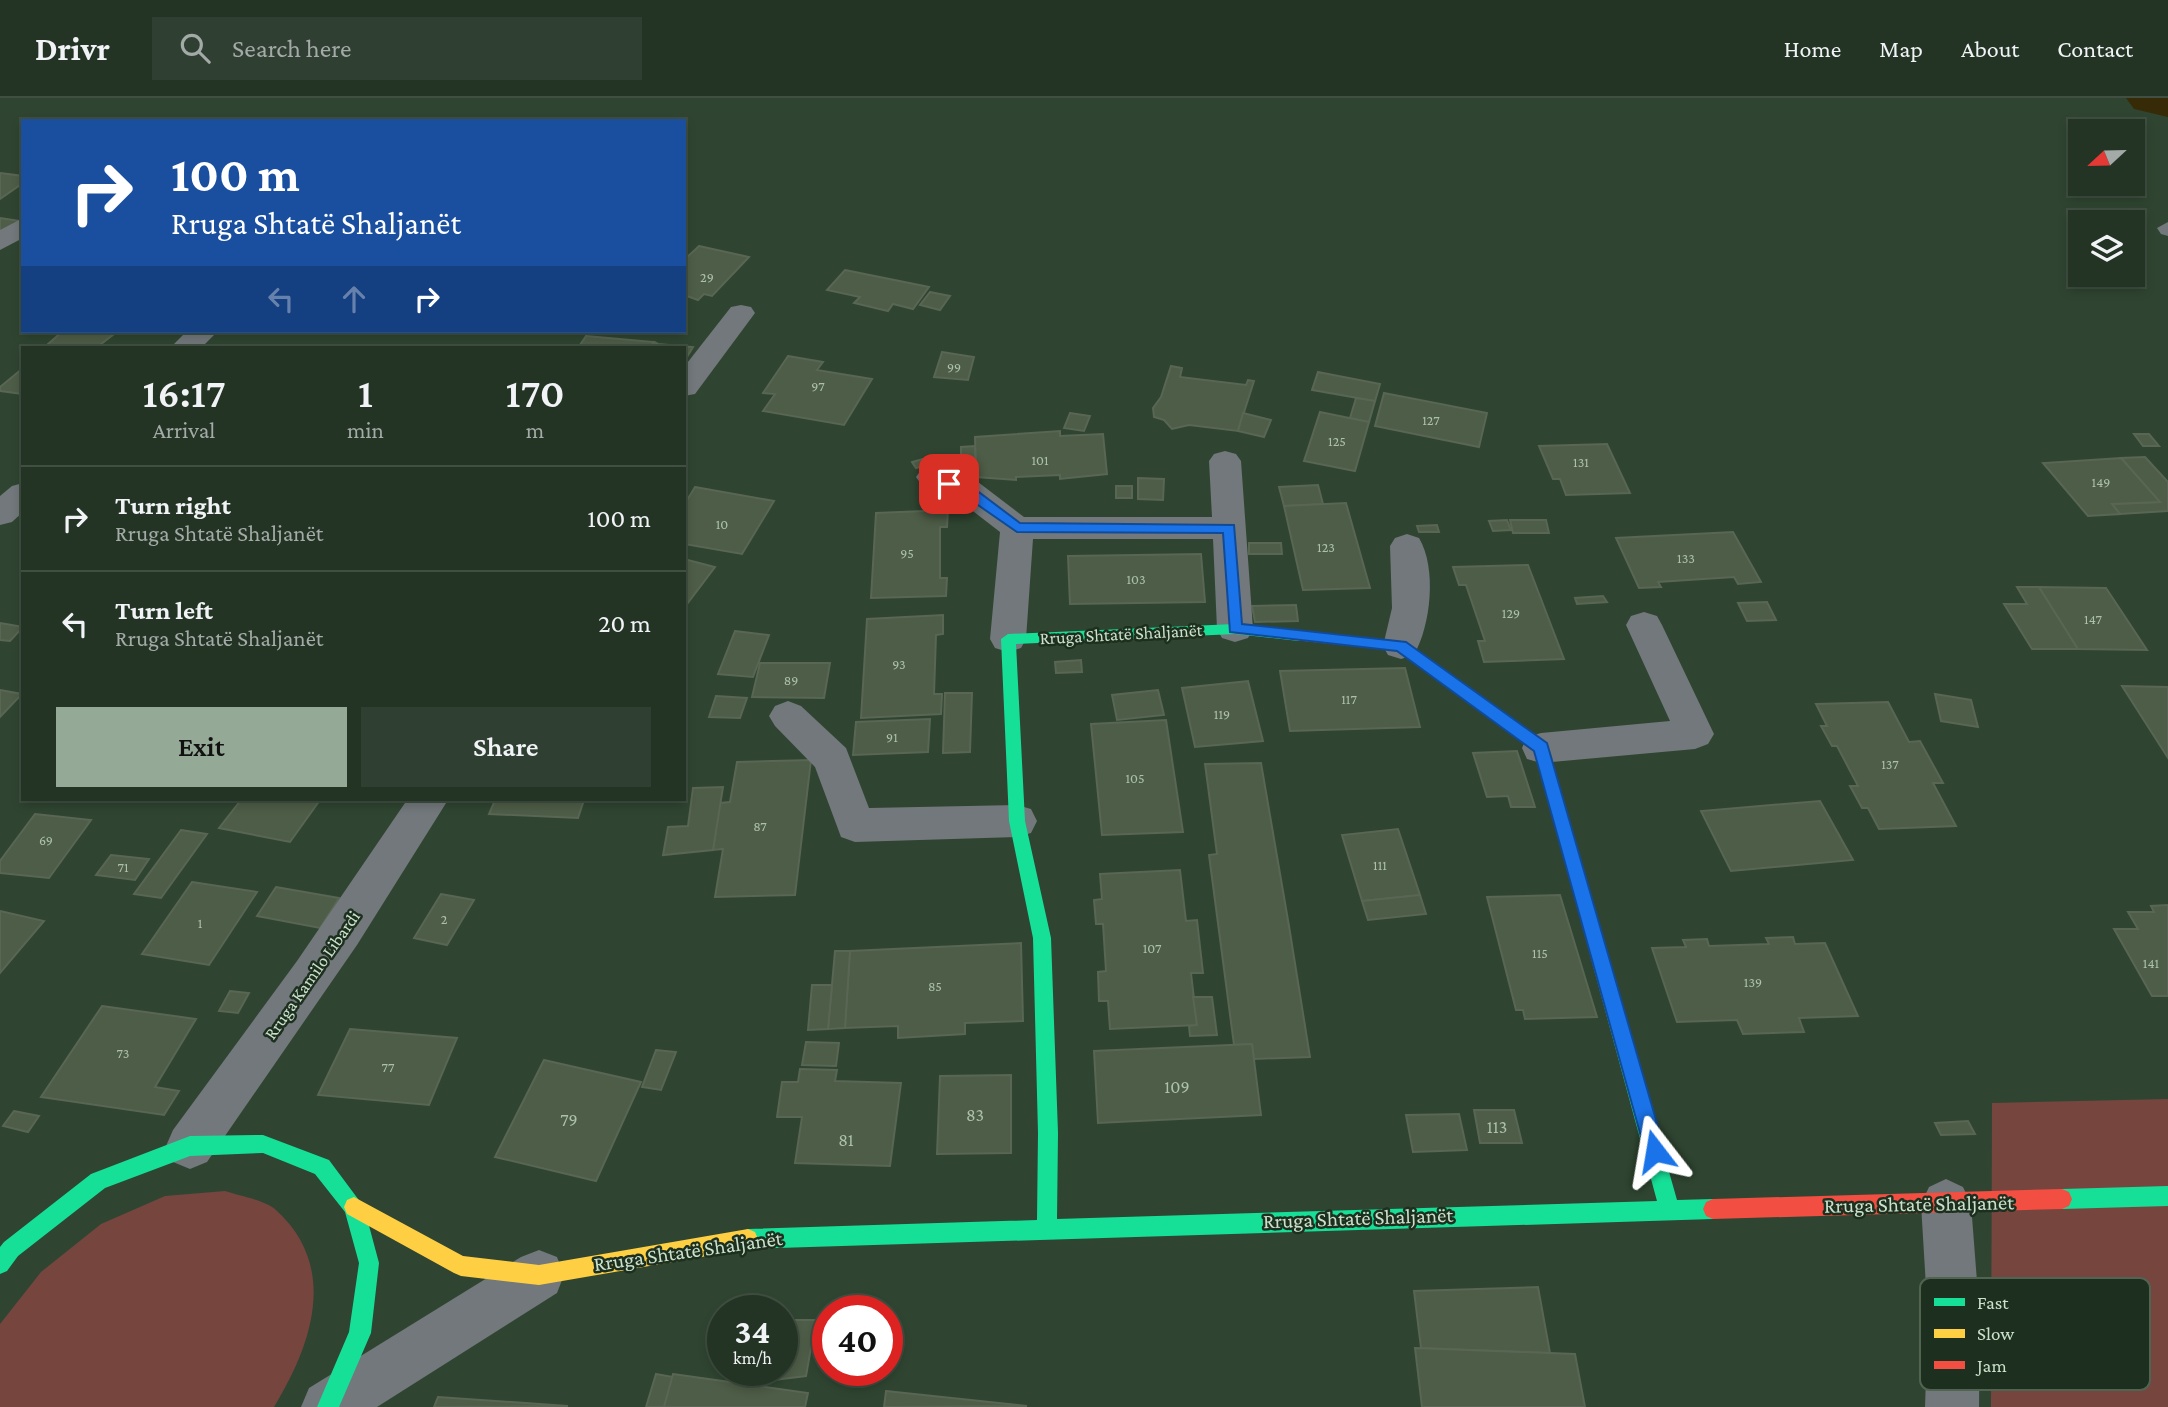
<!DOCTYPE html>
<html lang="en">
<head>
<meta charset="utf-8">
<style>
  :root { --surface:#233425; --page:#2f3f32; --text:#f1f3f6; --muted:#a3aaa7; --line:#404f42; --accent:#94aa96 }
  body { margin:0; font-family:"Crimson Pro",serif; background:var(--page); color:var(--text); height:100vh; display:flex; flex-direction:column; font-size:26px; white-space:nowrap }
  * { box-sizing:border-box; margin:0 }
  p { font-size:23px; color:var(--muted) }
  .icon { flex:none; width:38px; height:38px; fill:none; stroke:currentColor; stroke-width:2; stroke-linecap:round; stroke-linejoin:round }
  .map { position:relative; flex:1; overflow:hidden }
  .details { position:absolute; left:21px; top:248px; width:665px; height:455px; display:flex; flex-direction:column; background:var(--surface); border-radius:0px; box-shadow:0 4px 10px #0003,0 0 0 2px var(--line) }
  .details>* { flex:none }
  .banner { position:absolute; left:21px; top:21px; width:665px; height:214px; border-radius:0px; box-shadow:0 4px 10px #0003,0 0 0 2px var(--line); background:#1a4fa0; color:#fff; overflow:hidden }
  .needle { width:46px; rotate:248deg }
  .controls { position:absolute; left:2068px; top:21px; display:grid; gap:14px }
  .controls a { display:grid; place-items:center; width:77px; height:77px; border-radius:0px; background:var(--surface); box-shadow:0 4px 10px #0003,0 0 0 2px var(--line); font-size:35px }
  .speed { position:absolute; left:707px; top:1197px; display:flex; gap:14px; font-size:35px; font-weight:700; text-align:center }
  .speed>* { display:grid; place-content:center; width:91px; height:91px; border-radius:50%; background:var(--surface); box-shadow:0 4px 10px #0003,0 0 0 2px var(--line); line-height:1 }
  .speed small { font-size:18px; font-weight:400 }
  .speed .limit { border:10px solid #d22; background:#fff; color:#111 }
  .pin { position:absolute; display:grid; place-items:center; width:60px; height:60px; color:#fff; margin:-30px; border-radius:14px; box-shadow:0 4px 10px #0006 }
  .me { position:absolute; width:77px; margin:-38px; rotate:346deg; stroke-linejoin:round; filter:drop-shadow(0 0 5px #0008) }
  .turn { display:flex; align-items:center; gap:24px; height:147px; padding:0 35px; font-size:32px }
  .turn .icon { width:91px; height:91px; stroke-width:2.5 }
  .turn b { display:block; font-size:49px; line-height:60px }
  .lanes { display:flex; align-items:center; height:66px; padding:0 35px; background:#0003; justify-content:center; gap:35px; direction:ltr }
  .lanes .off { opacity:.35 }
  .eta { display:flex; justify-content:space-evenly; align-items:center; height:119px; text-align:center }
  .eta b { font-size:42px; font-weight:600; line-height:49px }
  .button { display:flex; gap:14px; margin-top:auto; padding:14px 35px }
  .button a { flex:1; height:80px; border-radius:0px; background:var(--accent); color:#111; font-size:28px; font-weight:600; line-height:80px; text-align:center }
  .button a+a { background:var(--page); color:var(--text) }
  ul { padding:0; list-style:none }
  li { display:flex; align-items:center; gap:21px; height:105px; padding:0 35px; border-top:2px solid var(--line) }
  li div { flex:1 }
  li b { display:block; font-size:26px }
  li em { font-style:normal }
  header { display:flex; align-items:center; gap:42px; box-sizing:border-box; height:98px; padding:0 35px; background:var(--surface); border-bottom:2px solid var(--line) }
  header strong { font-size:33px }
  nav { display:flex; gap:38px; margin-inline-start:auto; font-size:24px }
  .search { width:490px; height:63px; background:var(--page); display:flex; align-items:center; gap:18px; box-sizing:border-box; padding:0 24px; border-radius:0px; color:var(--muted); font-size:26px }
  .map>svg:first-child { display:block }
  .green { fill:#76453e }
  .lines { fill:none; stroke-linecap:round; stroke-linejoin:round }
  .river { fill:#362b06; fill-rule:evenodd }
  .building { fill:#4e5d47; stroke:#586653; stroke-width:2 }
  .lane { fill:#72787b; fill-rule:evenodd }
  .street { fill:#72787b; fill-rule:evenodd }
  .fast { fill:#16e098; fill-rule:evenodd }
  .slow { fill:#ffcf43; fill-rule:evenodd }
  .jam { fill:#f24e42; fill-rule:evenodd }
  .route { fill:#1a73e8; stroke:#114b97; stroke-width:2 }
  .labels { text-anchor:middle; stroke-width:5; stroke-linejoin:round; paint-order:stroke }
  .number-label { font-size:14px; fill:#acc0ab }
  .street-label { font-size:18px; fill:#cbe1cc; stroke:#1d2f1e }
  .near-number-label { font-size:18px; fill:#acc0ab }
  .near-street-label { font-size:21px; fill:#cbe1cc; stroke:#1d2f1e }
  .key { fill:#1d2f1e; stroke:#516452; stroke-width:2 }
  .key-label { font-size:19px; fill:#cbe1cc }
</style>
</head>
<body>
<header>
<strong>Drivr</strong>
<div class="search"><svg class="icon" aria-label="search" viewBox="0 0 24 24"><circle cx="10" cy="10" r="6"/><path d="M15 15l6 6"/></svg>Search here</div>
<nav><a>Home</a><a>Map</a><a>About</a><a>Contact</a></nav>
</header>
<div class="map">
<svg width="2168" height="1309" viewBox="0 0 2168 1309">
  <rect width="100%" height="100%" fill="#2f4531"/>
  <!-- green -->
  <g class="green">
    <polygon points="2168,1001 2168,1309 1991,1309 1992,1005"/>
    <path d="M225,1093c15,5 40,9 51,19 63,57 36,135 -2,197h-274v-83l41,-52 60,-48 64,-28z"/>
  </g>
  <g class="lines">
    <!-- river -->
    <polygon class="river" points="2126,0 2168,0 2168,19 2134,11"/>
  </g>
  <!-- building -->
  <g class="building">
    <polygon points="0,75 23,78 23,85 0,101"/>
    <polygon points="0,120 20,123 0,135"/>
    <polygon points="699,148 749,159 712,198 704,196 698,202 684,197 684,162"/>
    <polygon points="845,172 929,189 913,211 893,206 888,213 854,205 860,199 827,192"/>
    <polygon points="930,194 950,198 940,212 920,207"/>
    <polygon points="63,233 118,233 96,250 47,247"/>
    <polygon points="586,238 654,244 650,250 578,250"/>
    <polygon points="654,244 658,246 693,249 684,264 684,250 650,250"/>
    <polygon points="942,254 974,259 968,282 934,279"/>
    <polygon points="788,258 823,264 817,272 872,281 844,327 763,313 775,296 763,295"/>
    <polygon points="1171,268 1182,270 1180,279 1246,287 1248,282 1254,283 1238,333 1189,327 1172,331 1164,322 1154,319 1153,310 1161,299"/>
    <polygon points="23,270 23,296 0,293 0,289"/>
    <polygon points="1318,274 1380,286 1375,303 1312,292"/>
    <polygon points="1384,295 1487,315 1479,349 1375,328"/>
    <polygon points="1356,300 1375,303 1369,324 1350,320"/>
    <polygon points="1320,314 1369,324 1355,373 1304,363"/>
    <polygon points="1070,315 1090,318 1084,333 1064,330"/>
    <polygon points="1243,315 1271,322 1264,339 1238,333"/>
    <polygon points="1060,333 1060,338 1103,336 1107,376 1060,381 1060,377 1016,379 1016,382 976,379 975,339"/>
    <polygon points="2134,336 2149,336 2159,348 2143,348"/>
    <polygon points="1607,346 1630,395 1566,397 1560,381 1553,381 1539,348"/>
    <polygon points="975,348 976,376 961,377 961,349"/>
    <polygon points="937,357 940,363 916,370 912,364"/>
    <polygon points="2145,359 2168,384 2168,413 2120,416 2112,406 2160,404 2121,360"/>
    <polygon points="2121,360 2160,404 2112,406 2120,416 2088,418 2043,365"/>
    <polygon points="1138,380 1164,381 1163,402 1138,401"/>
    <polygon points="1318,387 1323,406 1284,408 1279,389"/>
    <rect x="1116" y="388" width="16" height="12"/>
    <polygon points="695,389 774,403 742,456 684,446 684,407"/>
    <polygon points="1346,405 1370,490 1303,492 1284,408"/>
    <polygon points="948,412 947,429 940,429 940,480 947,480 946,498 871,500 876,415"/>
    <polygon points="1507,422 1511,432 1493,433 1489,423"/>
    <polygon points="1510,422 1546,422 1549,435 1513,435"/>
    <polygon points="1437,427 1439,434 1419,434 1417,428"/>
    <polygon points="1733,434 1761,484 1738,486 1734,479 1658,484 1661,489 1639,490 1616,440"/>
    <polygon points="1249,445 1281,445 1282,456 1249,456"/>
    <polygon points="1201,456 1205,504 1070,506 1068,458"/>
    <polygon points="684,461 715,469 684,510"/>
    <polygon points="1528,467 1564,561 1484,564 1478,543 1485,543 1466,487 1459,487 1453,469"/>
    <polygon points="2017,489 2039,489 2078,551 2032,551 2004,506 2027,506"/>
    <polygon points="2039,489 2106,490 2147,552 2078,551"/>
    <polygon points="1603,498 1607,504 1577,506 1575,500"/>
    <polygon points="1767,504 1776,522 1747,523 1738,505"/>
    <polygon points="1296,507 1298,523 1255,524 1252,508"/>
    <polygon points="943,517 943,536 936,537 934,596 942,596 941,616 861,620 867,521"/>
    <polygon points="0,525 23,529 10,543 0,542"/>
    <polygon points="735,533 769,537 753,579 718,576"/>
    <polygon points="1081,562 1082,574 1056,575 1055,564"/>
    <polygon points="760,565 830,565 824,600 752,599"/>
    <polygon points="1405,570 1420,629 1290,633 1280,573"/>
    <polygon points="1248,583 1263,643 1195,649 1182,590"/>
    <polygon points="2122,588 2168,589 2168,660"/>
    <polygon points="0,592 22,596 0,619"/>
    <polygon points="1158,592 1164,617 1117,622 1112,597"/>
    <polygon points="945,595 972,595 970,654 943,655"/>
    <polygon points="1935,596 1971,602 1978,629 1941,623"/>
    <polygon points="716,598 747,600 740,620 709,619"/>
    <polygon points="1888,604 1909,644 1920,643 1943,685 1933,685 1956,728 1879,731 1868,710 1862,710 1850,688 1858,688 1837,648 1832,648 1821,628 1827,628 1816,606"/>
    <polygon points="930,621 928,654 853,657 856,624"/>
    <polygon points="1166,622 1183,734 1102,737 1091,626"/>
    <polygon points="1517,653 1535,709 1511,709 1508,698 1487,699 1473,655"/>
    <polygon points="811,662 795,797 715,799 723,751 713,752 720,705 730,704 737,664"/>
    <polygon points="1261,665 1289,828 1310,959 1254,961 1252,946 1234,947 1209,757 1217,756 1205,666"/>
    <polygon points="723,689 713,752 663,757 668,729 688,728 693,690"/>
    <polygon points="241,702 320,702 290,744 219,730"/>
    <polygon points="495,702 584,702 578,720 489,716"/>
    <polygon points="1820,703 1853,762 1731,773 1701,713"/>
    <polygon points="35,716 91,722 49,780 0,775 0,763"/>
    <polygon points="1398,731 1420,797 1362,803 1342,737"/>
    <polygon points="181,732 207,736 161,800 134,796"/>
    <polygon points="111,757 149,761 135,782 96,777"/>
    <polygon points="1180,772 1186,823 1197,822 1203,875 1191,875 1197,927 1110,931 1108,903 1099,903 1098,874 1106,873 1103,826 1096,826 1094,802 1102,801 1100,776"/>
    <polygon points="192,784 257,794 209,867 142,856"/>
    <polygon points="276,789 339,800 320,830 257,818"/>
    <polygon points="441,796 474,802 447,847 414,840"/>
    <polygon points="1420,797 1426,816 1368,822 1362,803"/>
    <polygon points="1560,797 1597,919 1525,921 1523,912 1516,912 1487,799"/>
    <polygon points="2168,807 2168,898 2152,898 2114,831 2138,831 2128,814 2154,814 2151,808"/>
    <polygon points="0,813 44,823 0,875"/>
    <polygon points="1793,839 1795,846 1825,845 1858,918 1799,920 1804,934 1743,936 1737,922 1677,924 1652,850 1686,849 1683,842 1707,841 1709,848 1769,846 1766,840"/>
    <polygon points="1021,845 1023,923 965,925 965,936 898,940 898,928 845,930 850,853"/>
    <polygon points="835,853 850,853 845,930 828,931"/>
    <polygon points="812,887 832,887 828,931 808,932"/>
    <polygon points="230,893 249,895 238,915 219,913"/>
    <polygon points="1193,899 1212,899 1217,937 1190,938 1189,928 1197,927"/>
    <polygon points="102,908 196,921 155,989 179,993 164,1017 41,999"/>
    <polygon points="350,931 457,940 429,1007 318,997"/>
    <polygon points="806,944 839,945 836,968 802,967"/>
    <polygon points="1252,946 1261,1017 1098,1025 1094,953"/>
    <polygon points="656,952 676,954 661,992 642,989"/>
    <polygon points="544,962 641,984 596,1083 495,1059"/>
    <polygon points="800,971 837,972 835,983 901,985 890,1068 795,1065 802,1019 777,1019 782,984 798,984"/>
    <polygon points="1011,977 1011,1055 937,1056 940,978"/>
    <polygon points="1474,1012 1514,1012 1522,1045 1480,1045"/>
    <polygon points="14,1013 39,1018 28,1034 3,1028"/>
    <polygon points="1459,1016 1467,1052 1413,1054 1406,1017"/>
    <polygon points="1968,1023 1975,1036 1941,1037 1935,1025"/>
    <polygon points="1538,1189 1550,1255 1421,1250 1414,1193"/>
    <polygon points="782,1222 816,1222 806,1278 765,1283 767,1272 782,1272"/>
    <polygon points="1415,1250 1575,1256 1585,1309 1422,1309"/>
    <polygon points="656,1276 673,1279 664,1309 646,1309"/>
    <polygon points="673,1276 808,1295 805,1309 664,1309"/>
    <polygon points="886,1293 1027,1308 884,1309"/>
    <polygon points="438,1299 568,1308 434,1309"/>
  </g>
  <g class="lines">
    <!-- lane -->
    <polygon class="lane" points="2168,124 2168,138 2161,136 2157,130"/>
    <!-- street -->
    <g class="street">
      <polygon points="23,120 23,140 0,152 0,132"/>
      <polygon points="741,207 751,209 755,215 695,296 684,298 684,269 731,209"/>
      <polygon points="187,233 218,233 201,250 170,250"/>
      <polygon points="1225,353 1236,356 1241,363 1253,531 1248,540 1235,544 1222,540 1217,531 1213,441 1033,441 1026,541 1021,550 1008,554 995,550 990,541 1000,434 956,400 921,386 916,379 921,372 932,368 978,384 1024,419 1212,419 1209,363 1214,356"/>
      <polygon points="23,385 23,414 12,424 0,427 0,398 12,388"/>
      <path d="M1407,436l12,4c18,30 12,87 -5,117l-13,4 -13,-4 -5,-9 9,-38 -2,-62 5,-8z"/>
      <polygon points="1644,514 1657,518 1662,527 1714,636 1708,646 1695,651 1541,665 1527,661 1522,650 1527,639 1541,635 1670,623 1626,527 1631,518"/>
      <polygon points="788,603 801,608 846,650 869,710 1017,707 1031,711 1037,723 1031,735 1017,739 855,744 841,739 815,669 775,628 769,618 775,608"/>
      <polygon points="407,702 448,702 357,847 207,1064 190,1071 173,1064 166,1048 173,1032 297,863"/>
      <polygon points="1946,1081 1963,1089 1971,1106 1980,1222 1979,1309 1925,1309 1928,1222 1921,1106 1929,1089"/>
      <polygon points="539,1152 557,1159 564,1177 557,1195 377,1309 301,1309 309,1290 521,1159"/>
    </g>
    <!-- fast -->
    <g class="fast">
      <polygon points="1235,526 1299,533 1306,538 1299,543 1235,536 1016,546 1025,723 1051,840 1058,1035 1057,1121 1657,1103 1552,717 1554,712 1566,712 1568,717 1677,1102 1713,1101 1720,1104 1723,1111 1720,1118 1713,1121 748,1151 741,1148 738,1141 741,1134 748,1131 1037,1122 1038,1035 1033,840 1009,723 1001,541 1008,536"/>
      <polygon points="263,1037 329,1062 364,1109 379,1165 371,1235 339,1309 317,1309 349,1234 359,1165 345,1114 315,1076 263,1055 190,1058 105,1090 18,1158 7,1173 0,1176 0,1149 4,1144 91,1076 190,1038"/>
      <polygon points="2168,1088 2168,1108 2062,1111 2055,1108 2052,1101 2055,1094 2062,1091"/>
    </g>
    <!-- slow -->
    <polygon class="slow" points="354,1099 463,1158 539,1167 748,1131 755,1134 758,1141 755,1148 748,1151 539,1187 461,1178 454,1175 347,1116 344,1109 347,1102"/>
    <!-- jam -->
    <g class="jam">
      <polygon points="1299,533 1406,544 1547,646 1568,717 1566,722 1554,722 1552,717 1534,653 1397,553 1294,542 1292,538 1294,534"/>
      <polygon points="2062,1091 2069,1094 2072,1101 2069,1108 2062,1111 1713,1121 1706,1118 1703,1111 1706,1104 1713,1101"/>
    </g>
  </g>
  <!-- route -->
  <polygon class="route" points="949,381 972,389 1020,425 1234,427 1242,526 1406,544 1547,645 1665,1053 1662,1060 1655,1063 1648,1060 1645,1053 1534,653 1397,553 1230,534 1223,435 1017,434 962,396 945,389 945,383"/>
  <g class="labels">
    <!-- number labels -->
    <g class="number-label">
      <text x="707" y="184">29</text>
      <text x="954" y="274">99</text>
      <text x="818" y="293">97</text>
      <text x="1431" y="327">127</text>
      <text x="1337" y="348">125</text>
      <text x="1040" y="367">101</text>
      <text x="1581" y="369">131</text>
      <text x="2101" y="389">149</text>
      <text x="722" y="431">10</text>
      <text x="1326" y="454">123</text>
      <text x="907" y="460">95</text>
      <text x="1686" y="465">133</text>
      <text x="1136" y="486">103</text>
      <text x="1511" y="520">129</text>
      <text x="2093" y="526">147</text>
      <text x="899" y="571">93</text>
      <text x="791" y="587">89</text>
      <text x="1349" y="606">117</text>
      <text x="1222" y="621">119</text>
      <text x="892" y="644">91</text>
      <text x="1890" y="671">137</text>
      <text x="1135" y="685">105</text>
      <text x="760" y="733">87</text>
      <text x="46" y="747">69</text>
      <text x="1380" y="772">111</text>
      <text x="123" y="774">71</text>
      <text x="444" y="826">2</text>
      <text x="200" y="830">1</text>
      <text x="1152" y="855">107</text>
      <text x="1540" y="860">115</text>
      <text x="2151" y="870">141</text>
      <text x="1753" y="889">139</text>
      <text x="935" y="893">85</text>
      <text x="123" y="960">73</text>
      <text x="388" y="974">77</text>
    </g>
    <!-- street labels -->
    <g class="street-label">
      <text transform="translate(1121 536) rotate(-3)" y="6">Rruga Shtatë Shaljanët</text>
      <text transform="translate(312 877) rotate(-55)" y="6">Rruga Kamilo Libardi</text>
    </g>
    <!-- near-number labels -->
    <g class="near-number-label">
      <text x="1177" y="995">109</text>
      <text x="975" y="1023">83</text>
      <text x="569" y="1028">79</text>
      <text x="1497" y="1035">113</text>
      <text x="846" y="1048">81</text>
    </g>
    <!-- near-street labels -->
    <g class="near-street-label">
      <text transform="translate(1919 1106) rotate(-1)" y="7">Rruga Shtatë Shaljanët</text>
      <text transform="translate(1358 1120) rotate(-2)" y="7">Rruga Shtatë Shaljanët</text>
      <text transform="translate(688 1153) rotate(-8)" y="7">Rruga Shtatë Shaljanët</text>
    </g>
  </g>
  <!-- legend -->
  <rect x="1920" y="1180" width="230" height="112" rx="10" class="key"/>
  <rect x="1934" y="1200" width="31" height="8" fill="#16e098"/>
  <rect x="1934" y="1231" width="31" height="9" fill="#ffcf43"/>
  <rect x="1934" y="1263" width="31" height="8" fill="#f24e42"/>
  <g class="key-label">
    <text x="1977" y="1211">Fast</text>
    <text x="1977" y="1242">Slow</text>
    <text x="1977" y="1274">Jam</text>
  </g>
</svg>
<div class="controls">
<a><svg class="needle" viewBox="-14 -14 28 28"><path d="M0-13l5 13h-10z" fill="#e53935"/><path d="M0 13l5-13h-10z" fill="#a3aaa7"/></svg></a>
<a><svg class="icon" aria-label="layers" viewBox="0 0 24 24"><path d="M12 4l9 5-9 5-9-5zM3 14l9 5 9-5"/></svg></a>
</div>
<div class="speed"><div>34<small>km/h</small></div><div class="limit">40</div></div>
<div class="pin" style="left:949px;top:386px;background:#d93025"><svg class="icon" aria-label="arrive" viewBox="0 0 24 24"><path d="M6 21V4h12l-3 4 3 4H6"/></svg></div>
<svg class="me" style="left:1655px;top:1053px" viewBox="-20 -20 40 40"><path d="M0-17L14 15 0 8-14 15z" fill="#1a73e8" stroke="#fff" stroke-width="4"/></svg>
<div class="banner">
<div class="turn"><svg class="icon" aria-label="right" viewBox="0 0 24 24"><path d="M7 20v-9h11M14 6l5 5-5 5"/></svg><div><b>100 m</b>Rruga Shtatë Shaljanët</div></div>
<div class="lanes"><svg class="icon off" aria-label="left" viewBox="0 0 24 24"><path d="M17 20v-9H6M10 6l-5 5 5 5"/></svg><svg class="icon off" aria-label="ahead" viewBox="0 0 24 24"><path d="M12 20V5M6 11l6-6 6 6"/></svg><svg class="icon" aria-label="right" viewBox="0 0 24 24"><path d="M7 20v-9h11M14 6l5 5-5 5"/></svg></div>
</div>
<section class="details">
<div class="eta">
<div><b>16:17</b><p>Arrival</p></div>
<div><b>1</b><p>min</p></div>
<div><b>170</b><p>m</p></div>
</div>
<ul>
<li><svg class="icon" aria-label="right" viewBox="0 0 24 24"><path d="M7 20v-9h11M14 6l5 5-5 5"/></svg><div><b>Turn right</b><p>Rruga Shtatë Shaljanët</p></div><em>100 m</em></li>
<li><svg class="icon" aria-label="left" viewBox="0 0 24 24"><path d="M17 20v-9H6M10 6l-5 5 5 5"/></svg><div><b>Turn left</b><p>Rruga Shtatë Shaljanët</p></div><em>20 m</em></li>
</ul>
<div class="button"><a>Exit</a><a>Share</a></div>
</section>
</div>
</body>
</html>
